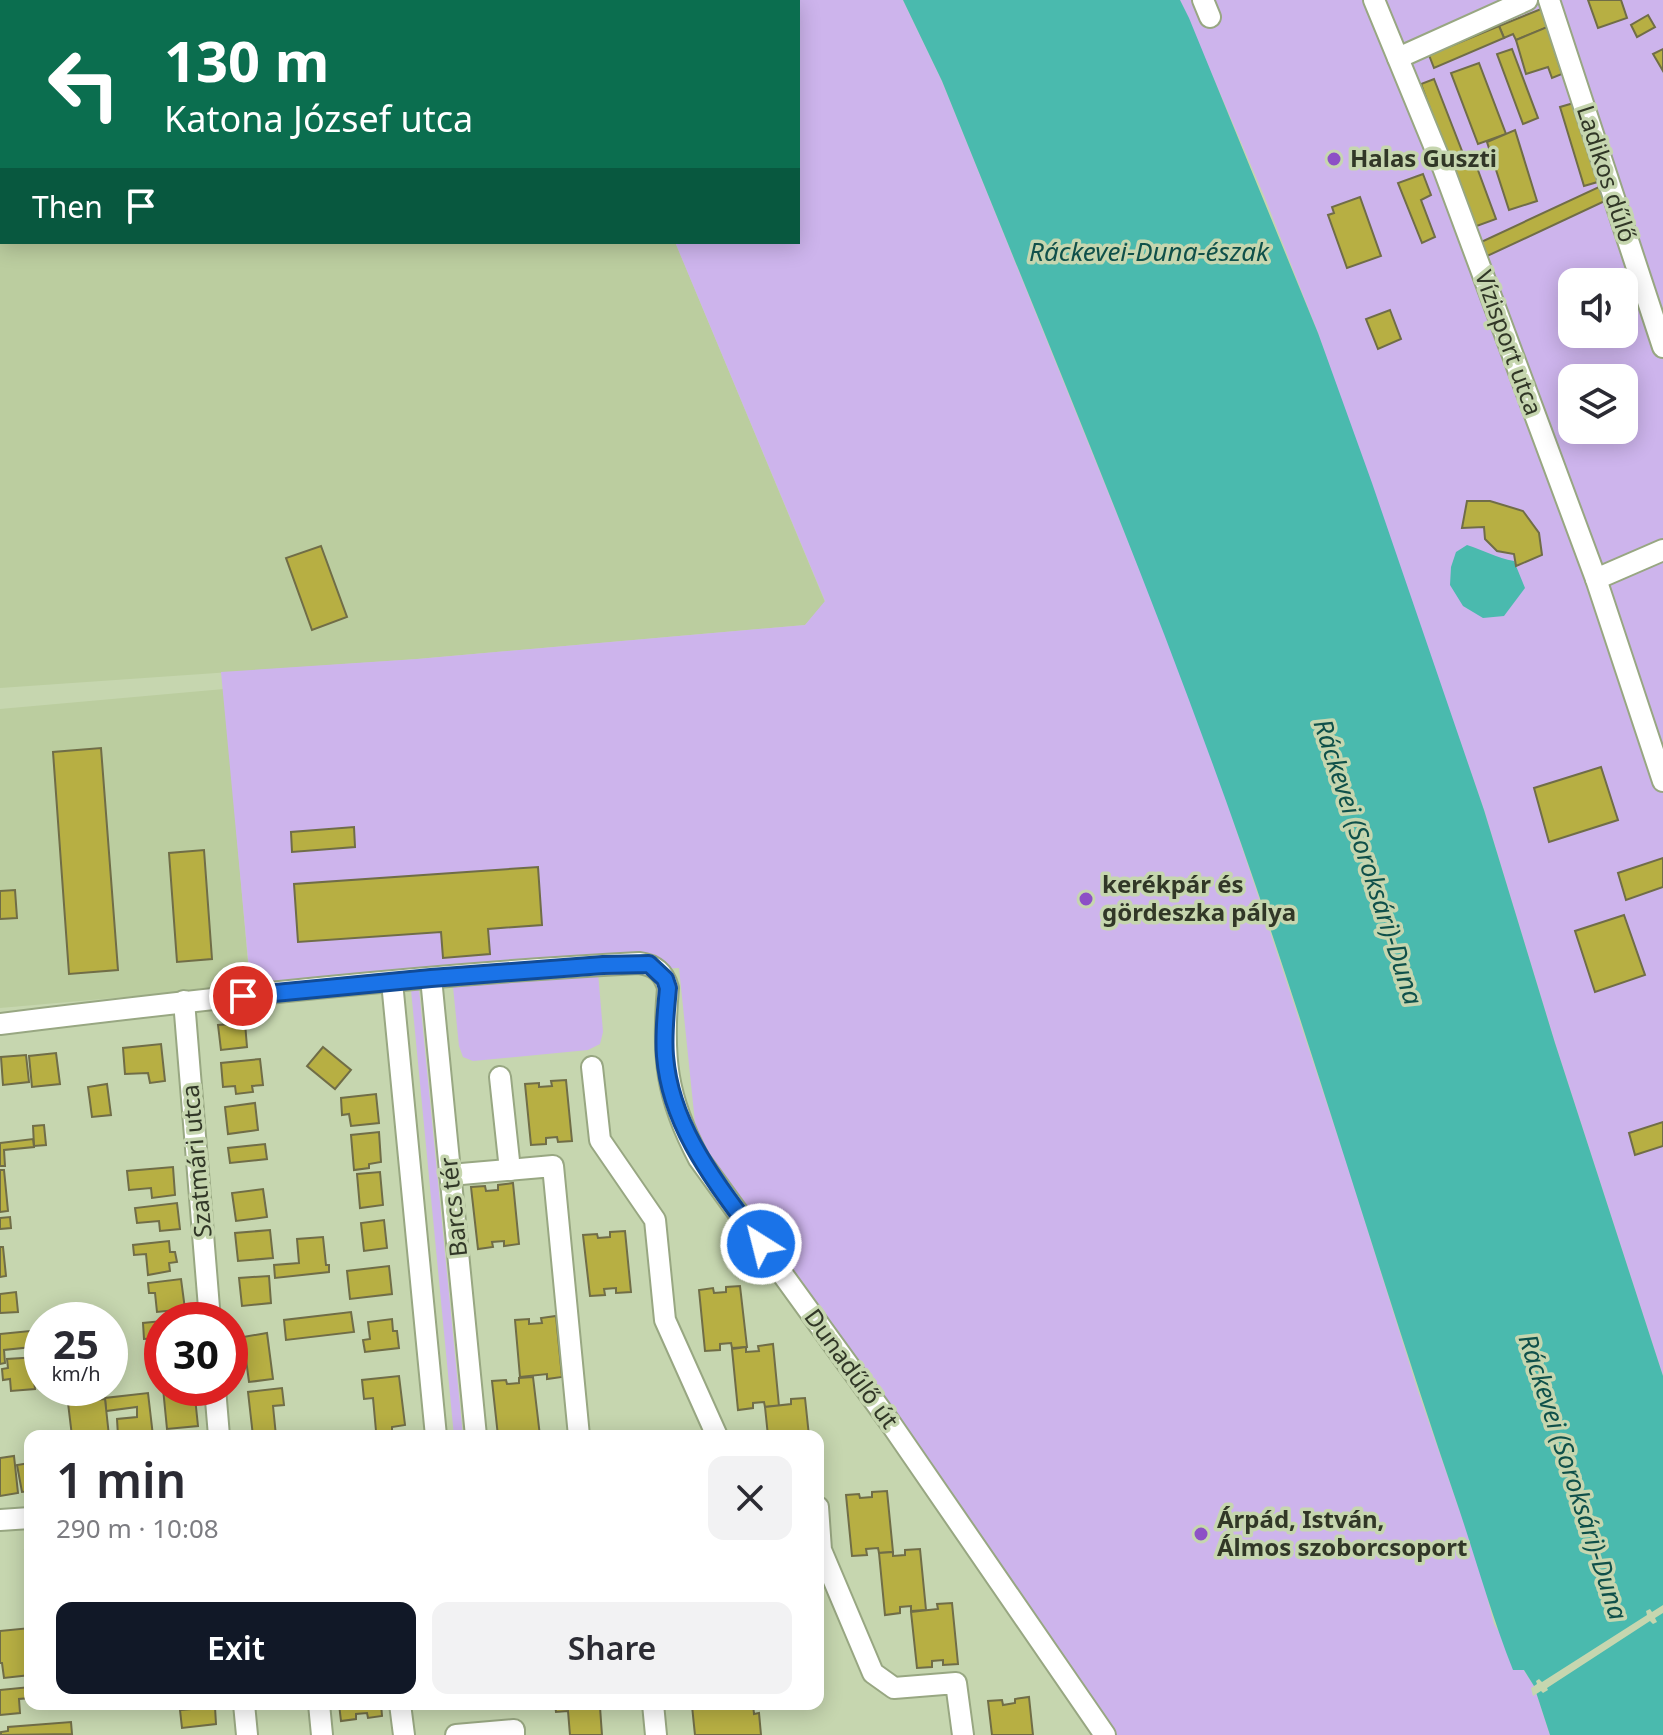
<!DOCTYPE html>
<html lang="en">
<head>
<meta charset="utf-8">
<style>
  :root { --surface:#fff; --page:#f2f2f3; --text:#2b2b33; --muted:#7c7c81; --accent:#111827 }
  body { margin:0; font-family:"Noto Sans",sans-serif; background:var(--page); color:var(--text); height:100vh; display:flex; flex-direction:column; font-size:30px; white-space:nowrap }
  * { box-sizing:border-box; margin:0 }
  p { font-size:26px; color:var(--muted) }
  .icon { flex:none; width:44px; height:44px; fill:none; stroke:currentColor; stroke-width:2; stroke-linecap:round; stroke-linejoin:round }
  .map { position:relative; flex:1; overflow:hidden }
  .drawer { position:absolute; left:24px; top:1430px; width:800px; height:280px; display:flex; flex-direction:column; background:var(--surface); border-radius:16px; box-shadow:0 4px 20px #0003 }
  .drawer>* { flex:none }
  .top-card { position:absolute; left:0px; top:0px; width:800px; height:244px; box-shadow:0 4px 20px #0003; background:#0b6e4f; color:#fff; overflow:hidden }
  .fabs { position:absolute; left:1558px; top:268px; display:grid; gap:16px }
  .fabs a { display:grid; place-items:center; width:80px; height:80px; border-radius:16px; background:var(--surface); box-shadow:0 4px 20px #0003; font-size:40px }
  .speed { position:absolute; left:24px; top:1302px; display:flex; gap:16px; font-size:40px; font-weight:700; text-align:center }
  .speed>* { display:grid; place-content:center; width:104px; height:104px; border-radius:50%; background:var(--surface); box-shadow:0 4px 20px #0003; line-height:1 }
  .speed small { font-size:20px; font-weight:400 }
  .speed .limit { border:12px solid #d22; background:#fff; color:#111 }
  .pin { position:absolute; display:grid; place-items:center; width:68px; height:68px; color:#fff; margin:-34px; border:4px solid #fff; border-radius:50%; box-shadow:0 2px 8px #0007 }
  .me { position:absolute; width:88px; margin:-44px; rotate:324deg; stroke-linejoin:round; filter:drop-shadow(0 0 6px #0008) }
  .turn { display:flex; align-items:center; gap:28px; height:168px; padding:0 32px; font-size:36px }
  .turn .icon { width:104px; height:104px; stroke-width:2.5 }
  .turn b { display:block; font-size:56px; line-height:68px }
  .then { display:flex; align-items:center; height:76px; padding:0 32px; background:#0003; gap:16px; font-size:30px }
  .round { display:grid; place-items:center; flex:none; width:84px; height:84px; border-radius:16px; background:var(--page) }
  .head { display:flex; align-items:center; justify-content:space-between; height:136px; padding:0 32px }
  h1 { font-size:48px; font-weight:600; line-height:60px }
  .primary-button { display:flex; gap:16px; margin-top:auto; padding:16px 32px }
  .primary-button a { flex:1; height:92px; border-radius:16px; background:var(--accent); color:#fff; font-size:32px; font-weight:600; line-height:92px; text-align:center }
  .primary-button a+a { background:var(--page); color:var(--text) }
  .map>svg:first-child { display:block }
  .built { fill:#bbcd9f }
  .green { fill:#cdb4ec; fill-rule:evenodd }
  .water { fill:#4abaae }
  .pier { fill:#c6d6af }
  .building { fill:#b7af43; stroke:#706d47; stroke-width:2 }
  .lines { fill:none; stroke-linecap:round; stroke-linejoin:round }
  .minor-casing { stroke:#98a782; stroke-width:24 }
  .minor { stroke:#fff; stroke-width:20 }
  .route-casing { stroke:#114b97; stroke-width:20 }
  .route { stroke:#1a73e8; stroke-width:14 }
  .poi-dot { fill:#8d50c6; stroke:#c6d6af; stroke-width:3 }
  .labels { text-anchor:middle; stroke-width:7; stroke-linejoin:round; paint-order:stroke }
  .poi-label { font-size:24px; font-weight:bold; fill:#313727; stroke:#c6d6af; text-anchor:start }
  .street-label { font-size:24px; fill:#313727; stroke:#c6d6af }
  .water-label { font-size:26px; font-style:italic; fill:#0f504a; stroke:#c6d6af }
</style>
</head>
<body>
<div class="map">
<svg width="1663" height="1735" viewBox="0 0 1663 1735">
  <rect width="100%" height="100%" fill="#c6d6af"/>
  <!-- built -->
  <g class="built">
    <polygon points="0,0 575,0 575,2 2,2 2,242 675,242 825,602 805,625 417,659 0,688"/>
    <polygon points="224,689 250,986 0,1008 0,709"/>
  </g>
  <!-- green -->
  <g class="green">
    <polygon points="575,0 903,0 942,81 1166,635 1219,778 1348,1167 1417,1388 1481,1572 1494,1624 1534,1686 1550,1735 1106,1735 700,1171 679,968 598,972 603,1032 600,1044 588,1050 473,1061 463,1057 459,1046 453,987 583,974 251,991 221,672 417,659 805,625 825,601 675,242 798,242 798,2"/>
    <path d="M1180,0h483v1376l-108,-333 -71,-233 -166,-477 -53,-135zM1572,282h52v52h-52zM1572,378h52v52h-52z"/>
    <polygon points="419,989 463,1436 454,1436 411,990"/>
  </g>
  <!-- water -->
  <g class="water">
    <path d="M903,0h277l9,18 129,315 54,150 112,327 71,233 108,333v359h-113l-16,-49 -10,-16h-11c-21,-53 -36,-107 -54,-161 -66,-192 -124,-388 -189,-581 -96,-288 -215,-566 -328,-847z"/>
    <path d="M1467,545c16,5 30,13 47,16l11,27 -21,28 -21,2 -20,-12 -13,-21 1,-18 5,-15z"/>
  </g>
  <!-- pier -->
  <polygon class="pier" points="1663,1605 1663,1613 1655,1618 1657,1622 1653,1624 1650,1621 1547,1688 1548,1690 1543,1693 1541,1691 1533,1696 1531,1688 1537,1684 1536,1681 1539,1679 1542,1682 1647,1615 1646,1611 1650,1609 1652,1612"/>
  <!-- building -->
  <g class="building">
    <polygon points="1588,0 1621,0 1627,18 1598,28"/>
    <polygon points="1546,7 1553,25 1516,40 1513,34 1504,38 1499,26"/>
    <polygon points="1648,15 1655,27 1637,37 1631,25"/>
    <polygon points="1499,26 1504,38 1434,68 1429,55"/>
    <polygon points="1547,27 1562,74 1552,78 1548,67 1526,74 1516,40"/>
    <polygon points="1512,49 1538,118 1523,124 1497,54"/>
    <polygon points="1663,49 1663,71 1653,54"/>
    <polygon points="1479,63 1506,134 1478,144 1451,73"/>
    <polygon points="1434,79 1462,151 1448,157 1421,84"/>
    <polygon points="1577,102 1601,181 1584,186 1560,107"/>
    <polygon points="1515,130 1537,201 1509,210 1487,142"/>
    <polygon points="1472,154 1496,219 1474,227 1450,162"/>
    <polygon points="1423,174 1431,195 1421,200 1435,237 1422,243 1398,183"/>
    <polygon points="1601,186 1607,200 1485,257 1479,243"/>
    <polygon points="1360,197 1381,256 1347,268 1328,215 1334,213 1332,207"/>
    <polygon points="1390,310 1401,339 1378,349 1366,319"/>
    <polygon points="1467,501 1490,501 1523,511 1539,533 1542,555 1516,566 1514,554 1497,551 1485,539 1484,527 1462,528"/>
    <polygon points="321,546 347,617 312,630 286,558"/>
    <polygon points="101,748 118,970 69,974 53,752"/>
    <polygon points="1601,767 1618,820 1549,842 1534,788"/>
    <polygon points="354,827 355,847 292,852 291,832"/>
    <polygon points="204,850 212,959 177,962 169,853"/>
    <polygon points="1663,858 1663,887 1626,900 1618,873"/>
    <polygon points="538,867 542,925 488,929 490,954 443,958 441,932 298,942 294,884"/>
    <polygon points="15,890 17,918 0,919 0,891"/>
    <polygon points="1624,915 1645,975 1595,992 1575,931"/>
    <polygon points="245,1023 247,1047 221,1050 218,1025"/>
    <polygon points="161,1044 165,1081 150,1083 148,1073 125,1074 123,1048"/>
    <polygon points="323,1047 351,1070 335,1089 307,1066"/>
    <polygon points="56,1053 60,1084 32,1087 29,1056"/>
    <polygon points="26,1055 29,1082 3,1085 1,1057"/>
    <polygon points="260,1059 263,1085 252,1086 253,1092 236,1094 235,1086 223,1087 221,1063"/>
    <polygon points="566,1080 572,1141 558,1142 557,1137 546,1138 546,1144 531,1145 525,1084 539,1083 539,1087 552,1086 551,1081"/>
    <polygon points="107,1084 111,1115 92,1117 88,1087"/>
    <polygon points="376,1094 379,1123 351,1126 349,1114 342,1115 341,1098"/>
    <polygon points="255,1103 258,1130 228,1134 225,1107"/>
    <polygon points="1663,1122 1663,1146 1635,1155 1629,1133"/>
    <polygon points="44,1125 46,1145 34,1146 33,1126"/>
    <polygon points="379,1132 381,1162 369,1164 369,1168 354,1170 351,1135"/>
    <polygon points="33,1139 34,1147 4,1150 5,1166 0,1166 0,1143"/>
    <polygon points="265,1144 267,1159 230,1163 228,1148"/>
    <polygon points="173,1167 175,1195 152,1198 151,1188 129,1190 127,1171"/>
    <polygon points="0,1170 4,1170 8,1211 0,1212"/>
    <polygon points="380,1172 383,1205 360,1208 357,1174"/>
    <polygon points="513,1183 519,1244 504,1246 504,1241 492,1242 493,1247 478,1249 471,1187 485,1186 486,1191 498,1190 498,1185"/>
    <polygon points="263,1189 267,1217 236,1221 232,1193"/>
    <polygon points="177,1203 180,1229 160,1231 159,1221 137,1223 135,1208"/>
    <polygon points="10,1217 11,1228 0,1229 0,1218"/>
    <polygon points="384,1220 387,1248 364,1251 361,1223"/>
    <polygon points="270,1230 273,1258 238,1261 235,1233"/>
    <polygon points="625,1231 631,1292 616,1293 616,1288 604,1289 605,1295 590,1296 583,1235 597,1234 598,1238 610,1237 610,1232"/>
    <polygon points="323,1237 326,1265 329,1265 329,1272 275,1278 274,1265 299,1263 297,1239"/>
    <polygon points="169,1241 170,1252 175,1252 177,1262 169,1263 170,1271 148,1275 146,1254 134,1255 133,1245"/>
    <polygon points="0,1247 3,1247 6,1276 0,1277"/>
    <polygon points="389,1266 392,1294 350,1299 347,1271"/>
    <polygon points="269,1276 271,1303 242,1306 239,1278"/>
    <polygon points="181,1279 185,1309 157,1312 155,1293 149,1293 148,1283"/>
    <polygon points="740,1286 747,1347 732,1348 731,1343 720,1344 720,1350 705,1351 699,1290 713,1288 714,1293 726,1292 726,1287"/>
    <polygon points="16,1292 18,1312 0,1313 0,1294"/>
    <polygon points="351,1312 354,1332 286,1340 284,1320"/>
    <polygon points="556,1316 562,1377 547,1379 547,1374 520,1377 515,1320 529,1319 529,1324 542,1323 541,1318"/>
    <polygon points="392,1319 393,1331 397,1331 399,1348 365,1352 363,1340 370,1339 368,1322"/>
    <polygon points="162,1321 162,1338 144,1339 143,1323"/>
    <polygon points="40,1330 42,1346 4,1350 5,1363 0,1364 0,1334"/>
    <polygon points="267,1333 273,1379 249,1382 243,1337"/>
    <polygon points="773,1344 779,1406 765,1407 764,1402 753,1403 753,1408 738,1410 732,1349 746,1347 746,1352 759,1351 758,1346"/>
    <polygon points="39,1357 42,1379 34,1380 35,1389 11,1391 10,1379 3,1380 2,1369 8,1368 7,1359"/>
    <polygon points="399,1376 405,1425 392,1427 392,1433 364,1436 364,1432 376,1431 373,1398 364,1399 362,1380"/>
    <polygon points="533,1377 540,1436 498,1436 492,1381 506,1380 507,1384 519,1383 519,1378"/>
    <polygon points="163,1388 194,1388 198,1426 167,1429"/>
    <polygon points="282,1388 284,1405 273,1406 276,1436 253,1436 248,1392"/>
    <polygon points="148,1393 153,1436 118,1436 117,1419 137,1417 137,1407 106,1411 105,1398"/>
    <polygon points="805,1398 809,1436 768,1436 765,1407 791,1404 791,1399"/>
    <polygon points="105,1399 109,1436 72,1436 68,1403"/>
    <polygon points="14,1456 18,1493 0,1496 0,1458"/>
    <polygon points="30,1463 30,1491 22,1492 17,1465"/>
    <polygon points="887,1491 893,1552 879,1553 878,1548 866,1549 867,1555 852,1556 846,1495 859,1494 860,1498 872,1497 872,1492"/>
    <polygon points="30,1549 30,1605 25,1550"/>
    <polygon points="920,1549 926,1610 911,1611 911,1606 900,1607 900,1613 885,1615 879,1553 893,1552 893,1556 905,1555 905,1550"/>
    <polygon points="952,1603 958,1664 943,1665 943,1660 932,1661 932,1667 917,1668 911,1612 938,1609 937,1604"/>
    <polygon points="30,1628 30,1675 4,1678 2,1663 0,1663 0,1631"/>
    <polygon points="30,1687 30,1698 19,1699 20,1713 0,1715 0,1690"/>
    <polygon points="1029,1697 1033,1735 992,1735 988,1701 1002,1700 1003,1705 1015,1703 1015,1699"/>
    <polygon points="339,1704 381,1704 382,1716 368,1718 367,1713 356,1714 356,1719 341,1721"/>
    <polygon points="555,1704 587,1704 587,1708 600,1707 602,1735 570,1735 568,1711 556,1712"/>
    <polygon points="710,1704 753,1704 754,1714 759,1713 761,1735 695,1735 692,1706"/>
    <polygon points="215,1707 216,1724 182,1728 180,1710"/>
    <polygon points="71,1722 72,1734 1,1735 1,1732 8,1731 8,1727"/>
  </g>
  <g class="lines">
    <!-- minor casing -->
    <g class="minor-casing">
      <g id="minor">
        <polyline points="1203,0 1210,17"/>
        <polyline points="1374,0 1444,170 1596,579 1663,781"/>
        <polyline points="1549,0 1663,347"/>
        <polyline points="1398,58 1527,0"/>
        <polyline points="1596,579 1663,550"/>
        <polyline points="431,978 476,1436"/>
        <polyline points="392,982 436,1436"/>
        <polyline points="184,1001 210,1320"/>
        <path d="M0,1024c212,-26 426,-50 639,-61 16,2 25,10 29,25 -6,69 -2,109 31,171l192,265 214,311"/>
        <polyline points="592,1067 600,1140 655,1220 665,1320 717,1436"/>
        <polyline points="500,1077 510,1170"/>
        <polyline points="450,1175 553,1166 579,1436"/>
        <polyline points="215,1388 219,1436"/>
        <polyline points="818,1507 821,1550 873,1673 894,1688 956,1683 963,1735"/>
        <polyline points="0,1520 30,1518"/>
        <polyline points="244,1704 247,1735"/>
        <polyline points="319,1704 322,1735"/>
        <polyline points="400,1704 404,1735"/>
        <polyline points="653,1704 656,1735"/>
        <polyline points="456,1735 514,1730 514,1735"/>
      </g>
    </g>
    <!-- minor -->
    <use href="#minor" class="minor"/>
  </g>
  <g class="lines">
    <!-- route casing -->
    <g class="route-casing">
      <path id="route" d="M243,996l188,-18 172,-13 46,-1 16,15 3,9c-2,23 -5,45 -3,68 6,74 54,130 96,188"/>
    </g>
    <!-- route -->
    <use href="#route" class="route"/>
  </g>
  <!-- markers -->
  <g class="poi-dot">
    <circle cx="1334" cy="159" r="8"/>
    <circle cx="1086" cy="899" r="8"/>
    <circle cx="1201" cy="1534" r="8"/>
  </g>
  <g class="labels">
    <!-- poi labels -->
    <g class="poi-label">
      <text x="1350" y="167">Halas Guszti</text>
      <text x="1102" y="893">kerékpár és<tspan x="1102" dy="28">gördeszka pálya</tspan></text>
      <text x="1217" y="1528">Árpád, István,<tspan x="1217" dy="28">Álmos szoborcsoport</tspan></text>
    </g>
    <!-- street labels -->
    <g class="street-label">
      <text transform="translate(1606 174) rotate(72)" y="8">Ladikos dűlő</text>
      <text transform="translate(1508 343) rotate(70)" y="8">Vízisport utca</text>
      <text transform="translate(197 1161) rotate(-95)" y="8">Szatmári utca</text>
      <text transform="translate(454 1207) rotate(-96)" y="8">Barcs tér</text>
      <text transform="translate(851 1369) rotate(54)" y="8">Dunadűlő út</text>
    </g>
    <!-- water labels -->
    <g class="water-label">
      <text x="1149" y="261">Ráckevei-Duna-észak</text>
      <text transform="translate(1368 862) rotate(72)" y="9">Ráckevei (Soroksári)-Duna</text>
      <text transform="translate(1573 1477) rotate(72)" y="9">Ráckevei (Soroksári)-Duna</text>
    </g>
  </g>
</svg>
<div class="fabs">
<a><svg class="icon" aria-label="sound" viewBox="0 0 24 24"><path d="M4 9h4l5-4v14l-5-4H4zM17 9q2 3 0 6"/></svg></a>
<a><svg class="icon" aria-label="layers" viewBox="0 0 24 24"><path d="M12 4l9 5-9 5-9-5zM3 14l9 5 9-5"/></svg></a>
</div>
<div class="speed"><div>25<small>km/h</small></div><div class="limit">30</div></div>
<div class="pin" style="left:243px;top:996px;background:#d93025"><svg class="icon" aria-label="arrive" viewBox="0 0 24 24"><path d="M6 21V4h12l-3 4 3 4H6"/></svg></div>
<svg class="me" style="left:761px;top:1244px" viewBox="-20 -20 40 40"><circle r="17" fill="#1a73e8" stroke="#fff" stroke-width="3"/><path d="M0-11L8 9 0 5-8 9z" fill="#fff"/></svg>
<div class="top-card">
<div class="turn"><svg class="icon" aria-label="left" viewBox="0 0 24 24"><path d="M17 20v-9H6M10 6l-5 5 5 5"/></svg><div><b>130 m</b>Katona József utca</div></div>
<div class="then">Then<svg class="icon" aria-label="arrive" viewBox="0 0 24 24"><path d="M6 21V4h12l-3 4 3 4H6"/></svg></div>
</div>
<section class="drawer">
<div class="head"><div><h1>1 min</h1><p>290 m · 10:08</p></div><a class="round"><svg class="icon" aria-label="close" viewBox="0 0 24 24"><path d="M6 6l12 12M18 6L6 18"/></svg></a></div>
<div class="primary-button"><a>Exit</a><a>Share</a></div>
</section>
</div>
</body>
</html>
